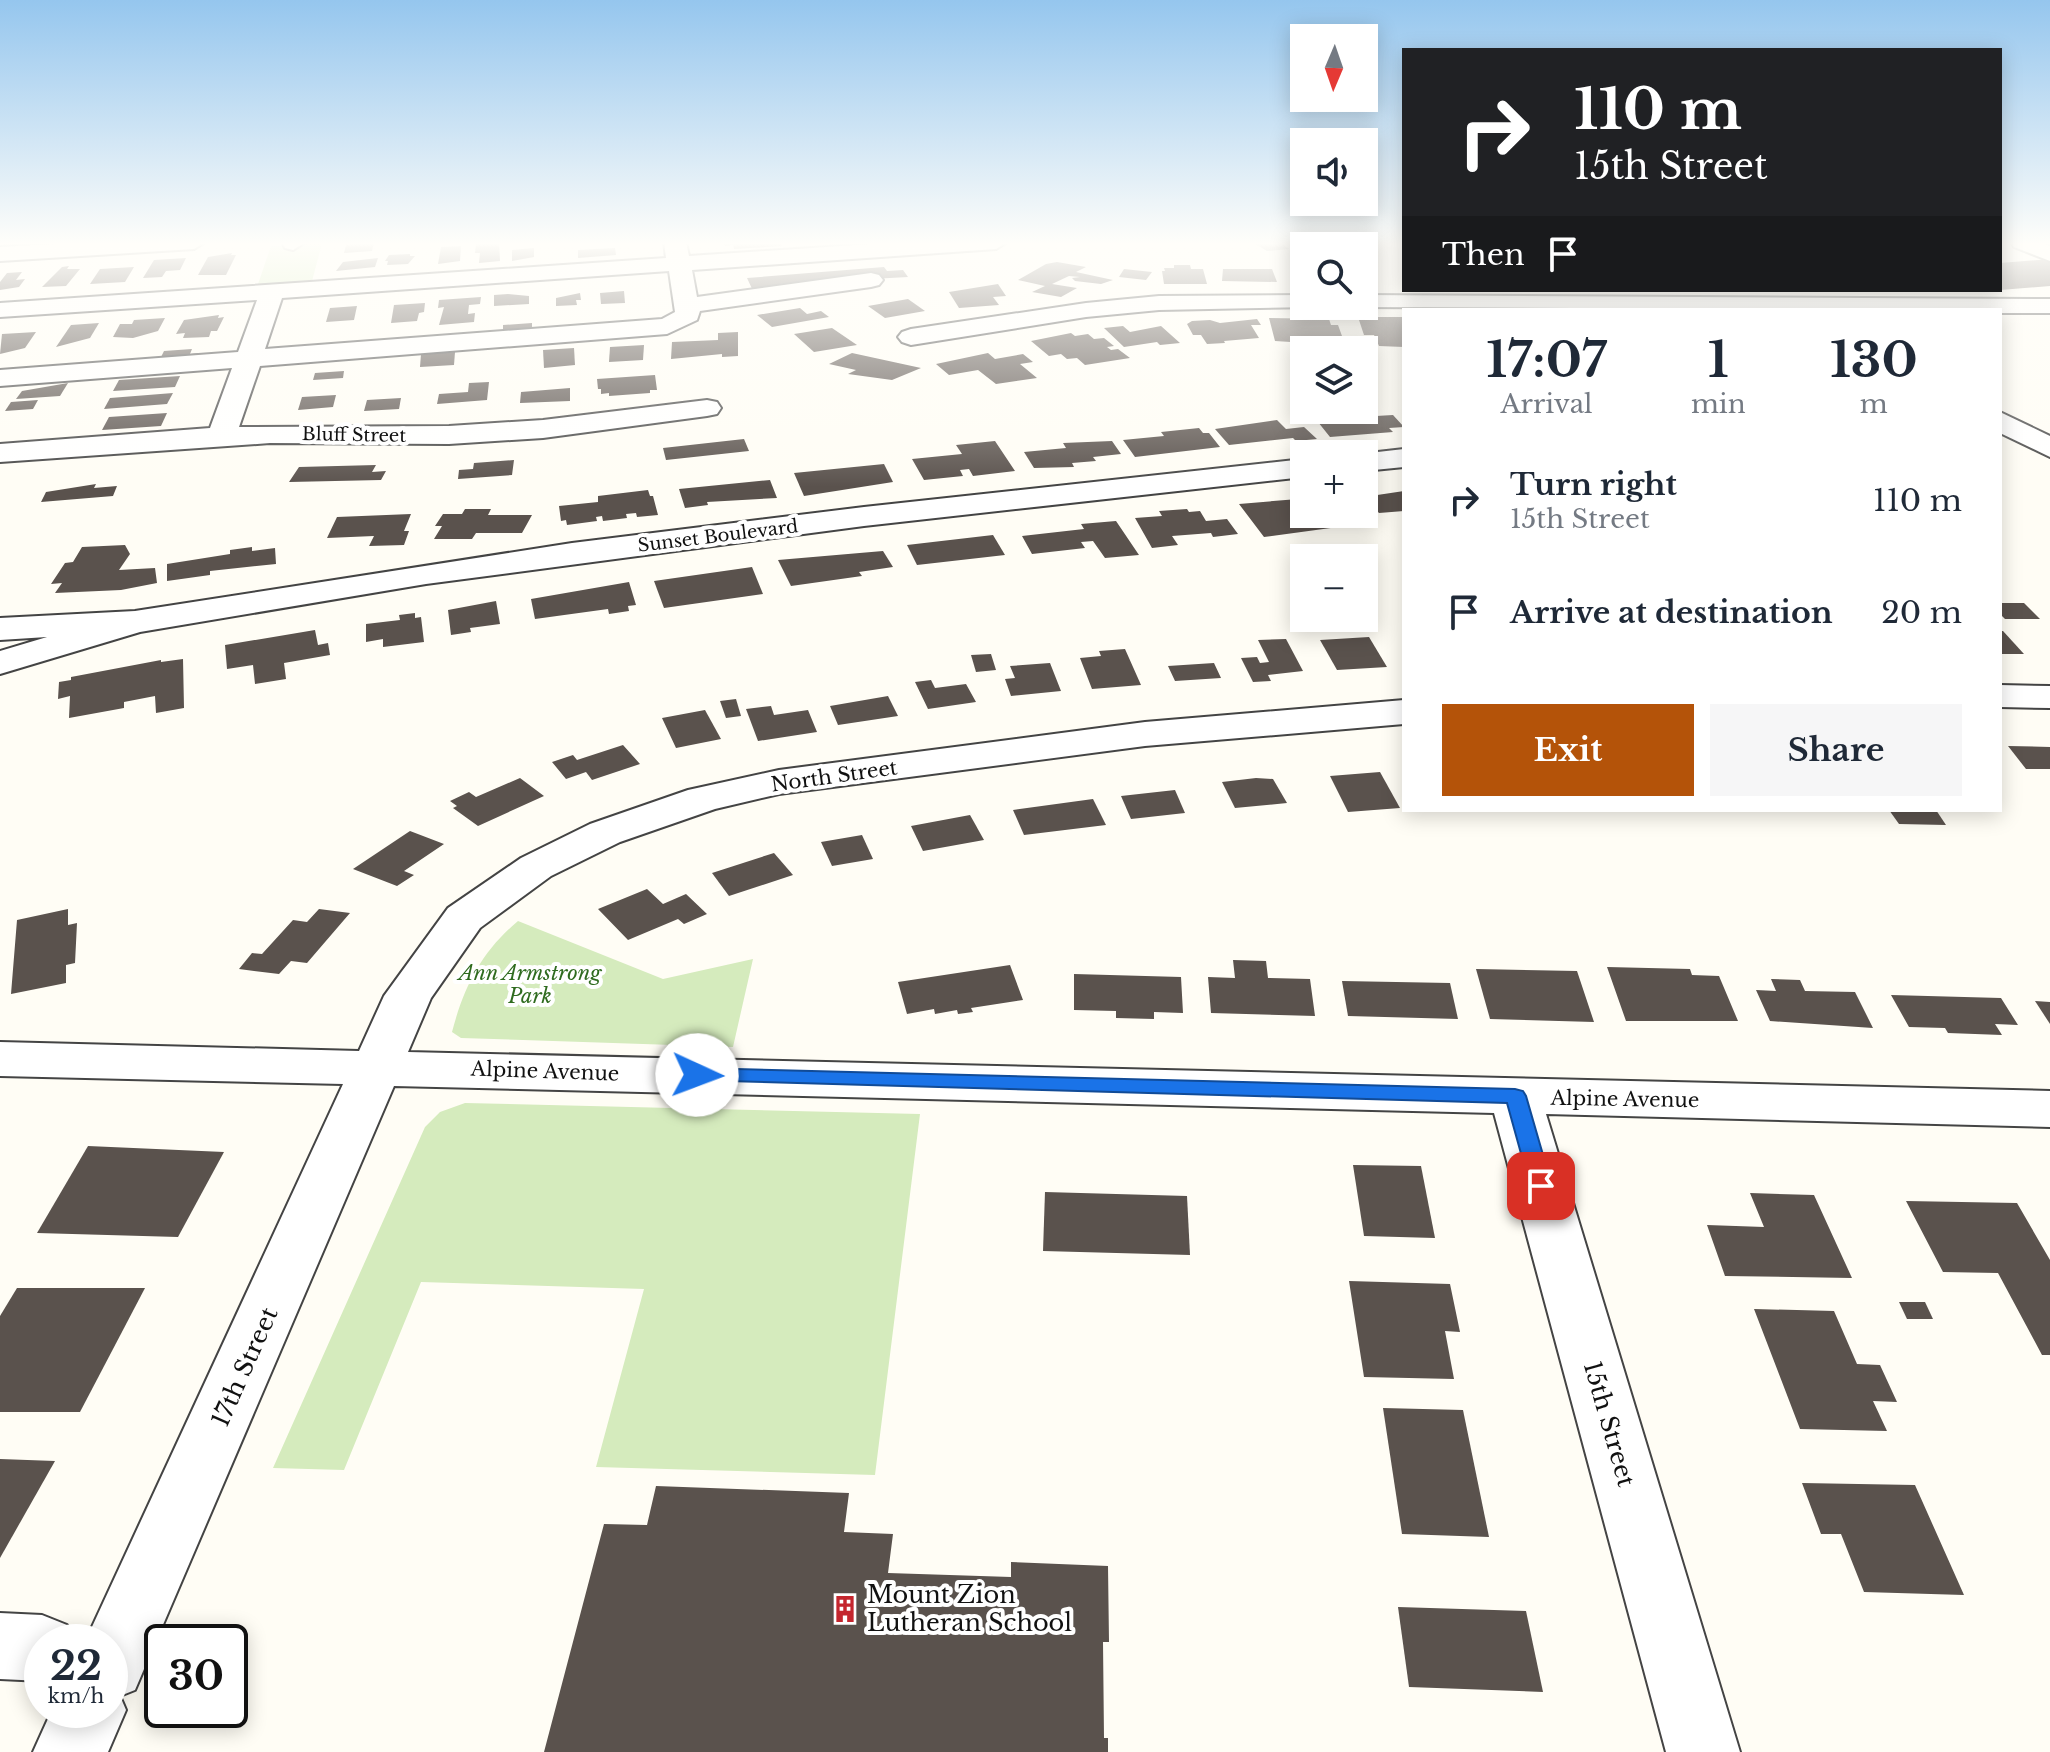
<!DOCTYPE html>
<html lang="en">
<head>
<meta charset="utf-8">
<style>
  :root { --surface:#fff; --page:#f6f6f7; --text:#1f2937; --muted:#747a83; --accent:#b45309 }
  body { margin:0; font-family:"Libre Baskerville",serif; background:var(--page); color:var(--text); height:100vh; display:flex; flex-direction:column; font-size:30px; white-space:nowrap }
  * { box-sizing:border-box; margin:0 }
  p { font-size:26px; color:var(--muted) }
  .icon { flex:none; width:44px; height:44px; fill:none; stroke:currentColor; stroke-width:2; stroke-linecap:round; stroke-linejoin:round }
  .map { position:relative; flex:1; overflow:hidden }
  .drawer { position:absolute; left:1402px; top:308px; width:600px; height:504px; display:flex; flex-direction:column; background:var(--surface); border-radius:0px; box-shadow:0 4px 20px #0003 }
  .drawer>* { flex:none }
  .hud { position:absolute; left:1402px; top:48px; width:600px; height:244px; border-radius:0px; box-shadow:0 4px 20px #0003; background:#202124; color:#fff; overflow:hidden }
  .needle { width:52px; rotate:182deg }
  .buttons { position:absolute; left:1290px; top:24px; display:grid; gap:16px }
  .buttons a { display:grid; place-items:center; width:88px; height:88px; border-radius:0px; background:var(--surface); box-shadow:0 4px 20px #0003; font-size:40px }
  .speed { position:absolute; left:24px; top:1624px; display:flex; gap:16px; font-size:40px; font-weight:700; text-align:center }
  .speed>* { display:grid; place-content:center; width:104px; height:104px; border-radius:50%; background:var(--surface); box-shadow:0 4px 20px #0003; line-height:1 }
  .speed small { font-size:20px; font-weight:400 }
  .speed .limit { border:4px solid #111; border-radius:12px; background:#fff; color:#111 }
  .pin { position:absolute; display:grid; place-items:center; width:68px; height:68px; color:#fff; margin:-34px; border-radius:16px; box-shadow:0 4px 12px #0006 }
  .me { position:absolute; width:88px; margin:-44px; rotate:92deg; stroke-linejoin:round; filter:drop-shadow(0 0 6px #0008) }
  .turn { display:flex; align-items:center; gap:28px; height:168px; padding:0 40px; font-size:36px }
  .turn .icon { width:104px; height:104px; stroke-width:2.5 }
  .turn b { display:block; font-size:56px; line-height:68px }
  .then { display:flex; align-items:center; height:76px; padding:0 40px; background:#0003; gap:16px; font-size:30px }
  .eta { display:flex; justify-content:space-evenly; align-items:center; height:136px; text-align:center }
  .eta b { font-size:48px; font-weight:800; line-height:56px }
  .button { display:flex; gap:16px; margin-top:auto; padding:16px 40px }
  .button a { flex:1; height:92px; border-radius:0px; background:var(--accent); color:#fff; font-size:32px; font-weight:800; line-height:92px; text-align:center }
  .button a+a { background:var(--page); color:var(--text) }
  ul { padding:0; list-style:none }
  li { display:flex; align-items:center; gap:24px; height:112px; padding:0 40px }
  li div { flex:1 }
  li b { display:block; font-size:30px }
  li em { font-style:normal }
  .map>svg:first-child { display:block }
  .green { fill:#d5ebbd }
  .building { fill:#5a524d }
  .lines { fill:none; stroke-linecap:round; stroke-linejoin:round }
  .minor-casing { stroke:#444; stroke-width:4 }
  .minor { fill:#fff; fill-rule:evenodd }
  .route { fill:#1a73e8; stroke:#114b97; stroke-width:2 }
  .labels { text-anchor:middle; stroke-width:8; stroke-linejoin:round; paint-order:stroke }
  .far-street-label { font-size:18px; fill:#111; stroke:#fff }
  .street-label { font-size:20px; fill:#111; stroke:#fff }
  .park-label { font-size:20px; font-style:italic; fill:#2f6b1f; stroke:#fff }
  .near-street-label { font-size:24px; fill:#111; stroke:#fff }
  .near-poi-label { font-size:24px; fill:#111; stroke:#fff; text-anchor:start }
</style>
</head>
<body>
<div class="map">
<svg width="2050" height="1752" viewBox="0 0 2050 1752">
  <rect width="100%" height="100%" fill="#fffdf5"/>
  <!-- green -->
  <g class="green">
    <polygon points="322,243 310,289 255,293 271,246"/>
    <path d="M518,921l145,58 90,-20 -20,88 -272,-9 -9,-6c12,-46 30,-81 66,-111z"/>
    <polygon points="465,1103 920,1114 875,1475 596,1467 644,1289 421,1282 344,1470 273,1468 425,1127 440,1112"/>
  </g>
  <!-- building -->
  <g class="building">
    <polygon points="499,242 500,261 479,263 480,253 475,253 476,244"/>
    <polygon points="724,242 781,242 782,246 734,249 733,245 725,246"/>
    <polygon points="1252,242 1280,242 1289,249 1267,251"/>
    <polygon points="1292,242 1322,242 1327,246 1304,246 1304,251 1301,251"/>
    <polygon points="374,243 372,251 344,253 346,245"/>
    <polygon points="461,246 460,261 438,264 441,247"/>
    <polygon points="534,248 534,257 512,261 512,250"/>
    <polygon points="615,248 616,255 578,258 578,250"/>
    <polygon points="232,253 231,255 236,255 226,275 198,275 208,257"/>
    <polygon points="410,254 410,256 415,256 408,264 387,265 388,261 385,261 389,255"/>
    <polygon points="186,258 180,270 166,271 162,277 143,278 154,260"/>
    <polygon points="378,258 375,267 336,271 343,262"/>
    <polygon points="2050,259 2050,286 2000,290 2000,263"/>
    <polygon points="1057,262 1086,267 1076,272 1113,280 1101,284 1075,281 1072,278 1080,277 1069,276 1052,284 1077,288 1061,297 1032,292 1045,286 1018,280 1046,264"/>
    <polygon points="1174,265 1190,265 1191,269 1203,269 1207,284 1164,284 1162,271 1165,271 1164,268 1174,268"/>
    <polygon points="69,266 67,269 80,269 66,286 42,287 62,267"/>
    <polygon points="134,267 125,282 90,284 100,269"/>
    <polygon points="884,267 887,271 903,270 908,277 779,284 782,291 754,293 747,278"/>
    <polygon points="1124,269 1152,272 1146,280 1119,277"/>
    <polygon points="1223,269 1272,269 1277,282 1222,281"/>
    <polygon points="22,272 16,280 25,279 19,287 0,290 0,282 7,273"/>
    <polygon points="998,284 1006,296 993,297 999,305 959,308 949,292"/>
    <polygon points="624,291 625,303 601,304 600,293"/>
    <polygon points="580,293 581,300 576,300 577,305 556,306 556,298"/>
    <polygon points="508,294 529,296 529,304 494,306 494,295"/>
    <polygon points="481,297 480,304 469,305 468,314 475,313 474,322 439,325 444,307 438,308 439,300"/>
    <polygon points="908,299 925,311 885,318 868,306"/>
    <polygon points="425,303 424,312 419,313 417,321 391,323 394,305"/>
    <polygon points="357,306 354,320 326,322 330,308"/>
    <polygon points="800,308 807,314 821,311 829,317 772,327 757,315"/>
    <polygon points="219,315 218,318 224,317 217,331 211,331 209,337 183,338 185,333 176,334 184,320"/>
    <polygon points="1358,317 1404,317 1404,347 1379,346 1374,335 1364,335"/>
    <polygon points="165,318 158,331 133,338 113,337 120,324 132,324 134,320"/>
    <polygon points="1269,318 1329,319 1331,325 1338,325 1346,347 1330,347 1327,340 1320,340 1322,344 1275,341"/>
    <polygon points="1257,319 1261,325 1251,325 1259,338 1224,341 1225,343 1207,344 1201,335 1193,335 1187,324 1192,321 1210,320 1220,323"/>
    <polygon points="99,323 90,338 56,347 71,325"/>
    <polygon points="532,323 532,331 503,333 503,325"/>
    <polygon points="1123,326 1130,332 1161,326 1180,343 1160,345 1157,342 1124,347 1104,328"/>
    <polygon points="832,328 857,345 814,352 794,334"/>
    <polygon points="36,332 25,348 0,354 2,334"/>
    <polygon points="738,332 738,356 722,357 722,354 671,359 672,342 718,340 718,333"/>
    <polygon points="1071,333 1075,336 1088,334 1094,339 1104,338 1114,346 1107,347 1111,350 1118,349 1130,358 1085,365 1077,358 1067,359 1061,354 1049,356 1031,341"/>
    <polygon points="644,345 643,360 609,362 610,347"/>
    <polygon points="574,348 575,365 544,368 543,350"/>
    <polygon points="192,349 190,354 199,353 195,361 158,363 164,351"/>
    <polygon points="455,352 454,365 420,367 421,354"/>
    <polygon points="852,353 921,368 892,380 848,374 856,370 829,364"/>
    <polygon points="988,353 995,359 1023,354 1033,362 1020,364 1037,378 996,384 978,370 949,375 936,364"/>
    <polygon points="344,371 343,378 313,380 315,373"/>
    <polygon points="655,375 657,390 650,390 650,393 609,396 609,393 601,394 601,389 598,389 597,379"/>
    <polygon points="180,376 175,387 113,391 119,380"/>
    <polygon points="489,382 487,400 437,404 439,394 468,392 469,383"/>
    <polygon points="68,383 60,396 16,399 22,391"/>
    <polygon points="570,388 570,401 520,403 521,392"/>
    <polygon points="173,393 167,404 104,409 110,398"/>
    <polygon points="336,395 333,407 298,410 302,397"/>
    <polygon points="401,398 399,409 364,411 367,400"/>
    <polygon points="38,400 33,409 5,411 11,402"/>
    <polygon points="1370,410 1376,416 1393,415 1404,427 1389,428 1393,432 1330,437 1318,422 1339,421 1332,413"/>
    <polygon points="167,413 161,426 102,430 109,417"/>
    <polygon points="1277,420 1286,429 1304,427 1317,439 1296,441 1293,438 1229,445 1215,429"/>
    <polygon points="1199,428 1203,433 1209,433 1220,447 1135,457 1123,440 1164,436 1161,432"/>
    <polygon points="744,439 749,451 666,460 663,448"/>
    <polygon points="995,441 1015,471 973,476 969,469 960,470 963,476 924,480 912,459 962,454 956,445"/>
    <polygon points="1112,441 1121,454 1093,457 1096,461 1072,463 1074,467 1034,468 1024,452 1066,448 1063,443"/>
    <polygon points="514,460 512,475 458,479 459,470 473,469 474,463"/>
    <polygon points="884,464 893,482 804,496 794,473"/>
    <polygon points="376,465 372,472 386,471 381,480 289,482 299,467"/>
    <polygon points="770,480 777,498 707,502 708,505 685,508 679,489"/>
    <polygon points="96,484 94,488 117,486 113,496 41,502 46,492"/>
    <polygon points="648,490 650,496 653,496 658,515 637,517 636,513 626,514 627,518 603,521 602,516 596,517 597,521 567,525 566,520 561,521 559,506 598,502 598,496"/>
    <polygon points="1404,491 1404,511 1379,513 1364,497"/>
    <polygon points="1304,493 1304,514 1335,514 1338,517 1330,518 1338,527 1264,537 1239,504 1298,499 1294,494"/>
    <polygon points="465,509 491,509 488,515 532,515 522,533 476,533 472,539 434,539 442,526 435,526 443,514 462,514"/>
    <polygon points="1187,509 1189,512 1200,511 1206,521 1227,519 1238,534 1213,537 1211,533 1172,536 1178,545 1152,548 1135,518 1162,516 1159,511"/>
    <polygon points="411,514 404,531 409,531 404,545 369,546 374,536 327,538 337,517"/>
    <polygon points="1116,521 1139,555 1105,558 1093,541 1081,542 1085,548 1032,554 1022,536 1084,529 1081,524"/>
    <polygon points="993,535 1005,555 917,565 907,545"/>
    <polygon points="125,545 130,554 119,570 155,568 157,583 121,590 55,593 62,583 51,584 65,563 73,562 82,547"/>
    <polygon points="252,547 252,551 275,548 276,564 210,571 210,575 167,581 167,564 230,554 230,550"/>
    <polygon points="883,551 893,567 859,572 862,576 791,586 778,560"/>
    <polygon points="752,567 763,594 664,608 654,581"/>
    <polygon points="629,582 636,605 628,606 629,611 609,614 608,609 535,619 531,599"/>
    <polygon points="496,601 500,624 470,628 471,632 451,635 448,610"/>
    <polygon points="2000,603 2024,603 2040,619 2005,619 2000,614"/>
    <polygon points="415,613 415,618 421,617 424,642 383,647 383,639 366,642 366,624 400,620 399,615"/>
    <polygon points="315,630 318,645 328,643 330,655 284,663 286,679 255,684 253,665 227,669 225,645"/>
    <polygon points="2000,631 2003,631 2024,654 2000,654"/>
    <polygon points="1369,637 1387,667 1337,670 1320,640"/>
    <polygon points="1286,639 1303,671 1268,675 1271,681 1253,682 1241,658 1257,657 1260,663 1269,662 1258,640"/>
    <polygon points="1125,649 1141,685 1092,689 1080,658 1101,656 1099,651"/>
    <polygon points="991,654 996,670 976,672 971,655"/>
    <polygon points="183,659 184,708 156,713 155,696 124,702 124,708 69,718 70,696 58,699 59,682 71,680 71,677 161,660 161,662"/>
    <polygon points="1050,663 1061,691 1011,696 1005,679 1015,678 1010,666"/>
    <polygon points="1214,663 1221,678 1175,681 1168,666"/>
    <polygon points="931,680 935,688 966,684 976,702 928,709 915,682"/>
    <polygon points="888,696 898,716 838,725 830,706"/>
    <polygon points="736,699 741,716 726,718 720,701"/>
    <polygon points="771,706 774,715 808,710 817,732 758,741 746,709"/>
    <polygon points="705,710 721,739 676,748 662,718"/>
    <polygon points="623,745 640,764 592,780 586,772 566,779 552,762 573,755 577,760"/>
    <polygon points="2008,746 2050,747 2050,769 2026,769"/>
    <polygon points="1380,772 1400,808 1348,812 1330,776"/>
    <polygon points="520,778 544,796 478,826 453,808 457,806 450,801 469,792 476,797"/>
    <polygon points="1256,778 1273,779 1287,803 1235,808 1222,782"/>
    <polygon points="1175,790 1185,813 1131,819 1121,796"/>
    <polygon points="1093,799 1106,825 1024,835 1013,810"/>
    <polygon points="1889,810 1936,810 1946,825 1899,824"/>
    <polygon points="970,815 984,840 923,851 911,826"/>
    <polygon points="410,831 444,844 404,871 414,875 397,886 353,869"/>
    <polygon points="862,835 873,859 832,866 821,842"/>
    <polygon points="774,853 793,875 729,896 712,873"/>
    <polygon points="647,889 663,904 686,894 707,914 684,924 678,919 628,940 598,909"/>
    <polygon points="68,909 68,925 77,923 75,963 66,965 66,983 11,994 17,920"/>
    <polygon points="319,909 350,913 307,963 291,961 279,974 239,969 252,953 262,954 293,920 307,922"/>
    <polygon points="1233,960 1266,961 1268,978 1310,979 1315,1016 1211,1013 1208,977 1235,978"/>
    <polygon points="1010,965 1023,1000 971,1008 973,1012 958,1014 957,1010 935,1014 934,1009 907,1014 898,982"/>
    <polygon points="1607,967 1690,969 1692,975 1719,976 1738,1021 1626,1021"/>
    <polygon points="1476,969 1577,971 1594,1022 1490,1019"/>
    <polygon points="1074,974 1181,977 1183,1013 1154,1012 1154,1019 1116,1018 1116,1011 1074,1010"/>
    <polygon points="1771,979 1800,980 1805,991 1855,992 1873,1028 1770,1021 1756,990 1776,991"/>
    <polygon points="1342,981 1450,983 1458,1019 1348,1016"/>
    <polygon points="1891,995 2001,998 2018,1025 1995,1024 2002,1035 1948,1033 1945,1028 1909,1027"/>
    <polygon points="2035,1001 2050,1002 2050,1024"/>
    <polygon points="88,1146 224,1152 178,1237 37,1233"/>
    <polygon points="1353,1165 1421,1166 1435,1238 1364,1236"/>
    <polygon points="1045,1192 1187,1196 1190,1255 1043,1251"/>
    <polygon points="1750,1193 1814,1195 1852,1278 1725,1276 1707,1225 1764,1227"/>
    <polygon points="1906,1201 2017,1203 2050,1260 2050,1355 2042,1355 1998,1273 1943,1272"/>
    <polygon points="1349,1281 1450,1284 1460,1332 1445,1331 1454,1379 1364,1377"/>
    <polygon points="17,1288 145,1288 80,1412 0,1412 0,1316"/>
    <polygon points="1899,1302 1925,1302 1933,1319 1907,1319"/>
    <polygon points="1754,1309 1834,1311 1857,1364 1880,1365 1897,1402 1873,1401 1887,1431 1800,1429"/>
    <polygon points="1383,1408 1463,1410 1489,1537 1402,1534"/>
    <polygon points="0,1459 55,1461 0,1558"/>
    <polygon points="1802,1483 1915,1485 1964,1595 1864,1592 1841,1534 1821,1534"/>
    <polygon points="656,1486 849,1493 844,1532 893,1534 888,1573 1011,1577 1011,1562 1108,1566 1109,1642 1103,1642 1104,1738 1108,1738 1108,1752 544,1752 604,1524 647,1525"/>
    <polygon points="1398,1607 1526,1611 1543,1692 1409,1687"/>
  </g>
  <g class="lines">
    <!-- minor casing -->
    <g class="minor-casing">
      <g id="minor">
        <polygon points="89,242 205,242 194,249 0,261 0,247"/>
        <polygon points="282,242 304,242 304,243 293,250 285,248"/>
        <path d="M664,242h22l3,14 212,-14h106l-11,7 -304,21 5,27 174,-24 8,2 4,5 -4,5 -8,2 -171,24 -3,9 -30,14 -407,32 -21,61 210,-1 94,-6 164,-20 10,2 4,6 -4,6 -10,2 -164,22 -94,6 -179,-1 -270,19v-18l210,-16 22,-60 -232,18v-16l238,-18 19,-52 -257,17v-14l666,-45zM669,271l6,41 -13,7 -397,30 17,-51z"/>
        <polygon points="2011,242 2040,242 2050,246 2050,261 2014,247"/>
        <polygon points="1304,295 1304,306 1313,307 1159,310 1086,317 911,345 902,342 898,337 902,332 911,329 1086,303 1159,296"/>
        <polygon points="1364,295 2050,299 2050,313 2000,313 2000,310 1355,307 1364,306"/>
        <polygon points="2000,412 2050,436 2050,457 2000,433"/>
        <polygon points="1404,449 1404,467 1364,471 1364,454 1360,454"/>
        <polygon points="1304,459 1304,477 864,526 426,584 140,632 0,674 0,651 47,637 0,640 0,618 135,611 572,543 864,507"/>
        <polygon points="2000,685 2050,686 2050,708 2000,707"/>
        <polygon points="1404,700 1404,724 1145,746 779,794 715,809 620,842 551,876 480,928 431,998 408,1052 2050,1091 2050,1127 1546,1114 1740,1752 1666,1752 1494,1113 394,1086 135,1690 120,1696 126,1710 108,1752 33,1752 52,1710 110,1710 110,1642 85,1642 343,1084 0,1076 0,1042 359,1051 384,996 448,908 521,858 590,824 688,790 779,770 1145,722"/>
        <polygon points="0,1613 42,1615 67,1625 75,1642 42,1642 42,1681 0,1679"/>
      </g>
    </g>
    <!-- minor -->
    <use href="#minor" class="minor"/>
  </g>
  <!-- sky -->
  <linearGradient id="sky" x2="0" y2="1"><stop stop-color="#95c6ee"/><stop offset="0.5" stop-color="#fffefa"/><stop offset="1" stop-color="#fffefa" stop-opacity="0"/></linearGradient>
  <rect width="2050" height="487" fill="url(#sky)"/>
  <!-- route -->
  <polygon class="route" points="697,1068 1515,1089 1523,1091 1526,1096 1552,1186 1549,1191 1541,1194 1533,1191 1530,1186 1507,1103 689,1080 686,1075 689,1070"/>
  <!-- icons -->
  <defs>
    <g id="building-bare" transform="scale(2.16)"><path d="M-4-6H4V6H1V3H-1V6H-4ZM-2.5-4.3h1.7v1.8h-1.7ZM.8-4.3h1.7v1.8H.8ZM-2.5-1h1.7V.8h-1.7ZM.8-1h1.7V.8H.8Z" fill="#c4262e" stroke="#fff" stroke-width="2.5" paint-order="stroke"/></g>
  </defs>
  <g fill-rule="evenodd">
    <use href="#building-bare" x="845" y="1609"/>
  </g>
  <g class="labels">
    <!-- far-street labels -->
    <g class="far-street-label">
      <text transform="translate(354 435) rotate(1)" y="6">Bluff Street</text>
      <text transform="translate(718 536) rotate(-7)" y="6">Sunset Boulevard</text>
    </g>
    <!-- street labels -->
    <g class="street-label">
      <text transform="translate(834 776) rotate(-8)" y="7">North Street</text>
      <text transform="translate(545 1071) rotate(2)" y="7">Alpine Avenue</text>
      <text transform="translate(1625 1099) rotate(1)" y="7">Alpine Avenue</text>
    </g>
    <!-- park labels -->
    <g class="park-label">
      <text x="530" y="980">Ann Armstrong<tspan x="530" dy="23">Park</tspan></text>
    </g>
    <!-- near-street labels -->
    <g class="near-street-label">
      <text transform="translate(245 1367) rotate(-66)" y="8">17th Street</text>
      <text transform="translate(1609 1424) rotate(74)" y="8">15th Street</text>
    </g>
    <!-- near-poi labels -->
    <g class="near-poi-label">
      <text x="867" y="1603">Mount Zion<tspan x="867" dy="28">Lutheran School</tspan></text>
    </g>
  </g>
</svg>
<div class="buttons">
<a><svg class="needle" viewBox="-14 -14 28 28"><path d="M0-13l5 13h-10z" fill="#e53935"/><path d="M0 13l5-13h-10z" fill="#747a83"/></svg></a>
<a><svg class="icon" aria-label="sound" viewBox="0 0 24 24"><path d="M4 9h4l5-4v14l-5-4H4zM17 9q2 3 0 6"/></svg></a>
<a><svg class="icon" aria-label="search" viewBox="0 0 24 24"><circle cx="10" cy="10" r="6"/><path d="M15 15l6 6"/></svg></a>
<a><svg class="icon" aria-label="layers" viewBox="0 0 24 24"><path d="M12 4l9 5-9 5-9-5zM3 14l9 5 9-5"/></svg></a>
<a>+</a>
<a>−</a>
</div>
<div class="speed"><div>22<small>km/h</small></div><div class="limit">30</div></div>
<div class="pin" style="left:1541px;top:1186px;background:#d93025"><svg class="icon" aria-label="arrive" viewBox="0 0 24 24"><path d="M6 21V4h12l-3 4 3 4H6"/></svg></div>
<svg class="me" style="left:697px;top:1075px" viewBox="-20 -20 40 40"><circle r="19" fill="#fff"/><path d="M0-13L10 11 0 6-10 11z" fill="#1a73e8"/></svg>
<div class="hud">
<div class="turn"><svg class="icon" aria-label="right" viewBox="0 0 24 24"><path d="M7 20v-9h11M14 6l5 5-5 5"/></svg><div><b>110 m</b>15th Street</div></div>
<div class="then">Then<svg class="icon" aria-label="arrive" viewBox="0 0 24 24"><path d="M6 21V4h12l-3 4 3 4H6"/></svg></div>
</div>
<section class="drawer">
<div class="eta">
<div><b>17:07</b><p>Arrival</p></div>
<div><b>1</b><p>min</p></div>
<div><b>130</b><p>m</p></div>
</div>
<ul>
<li><svg class="icon" aria-label="right" viewBox="0 0 24 24"><path d="M7 20v-9h11M14 6l5 5-5 5"/></svg><div><b>Turn right</b><p>15th Street</p></div><em>110 m</em></li>
<li><svg class="icon" aria-label="arrive" viewBox="0 0 24 24"><path d="M6 21V4h12l-3 4 3 4H6"/></svg><div><b>Arrive at destination</b></div><em>20 m</em></li>
</ul>
<div class="button"><a>Exit</a><a>Share</a></div>
</section>
</div>
</body>
</html>
